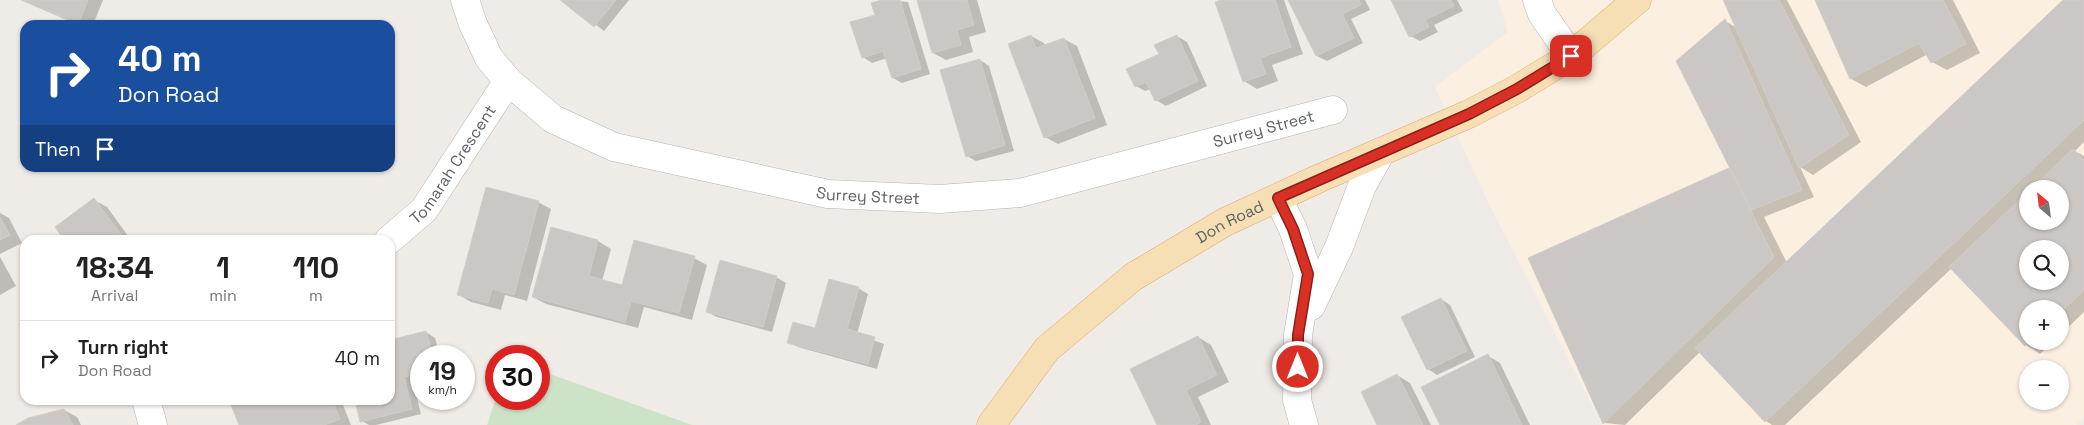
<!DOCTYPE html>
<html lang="en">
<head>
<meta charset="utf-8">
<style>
  :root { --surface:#fff; --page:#f6f6f6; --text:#222; --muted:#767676; --line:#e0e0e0 }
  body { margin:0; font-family:"Space Grotesk",sans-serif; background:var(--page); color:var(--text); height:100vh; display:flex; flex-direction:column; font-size:19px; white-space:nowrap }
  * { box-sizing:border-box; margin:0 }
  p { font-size:16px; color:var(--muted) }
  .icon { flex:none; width:28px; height:28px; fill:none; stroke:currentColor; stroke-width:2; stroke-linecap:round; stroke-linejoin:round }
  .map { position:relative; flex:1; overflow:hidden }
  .panel { position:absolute; left:20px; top:235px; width:375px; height:170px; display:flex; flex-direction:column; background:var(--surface); border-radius:15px; box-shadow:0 1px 4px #0004 }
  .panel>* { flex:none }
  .hud { position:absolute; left:20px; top:20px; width:375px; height:152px; border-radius:15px; box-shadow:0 1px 4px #0004; background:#1a4fa0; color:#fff; overflow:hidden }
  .needle { width:32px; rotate:332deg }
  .buttons { position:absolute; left:2019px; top:180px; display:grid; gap:10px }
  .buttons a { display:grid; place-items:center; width:50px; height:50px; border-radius:50%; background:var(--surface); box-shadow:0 1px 4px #0004; font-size:25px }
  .speed { position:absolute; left:410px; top:345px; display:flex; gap:10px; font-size:25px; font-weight:700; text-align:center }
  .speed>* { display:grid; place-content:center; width:65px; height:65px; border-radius:50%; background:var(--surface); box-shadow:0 1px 4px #0004; line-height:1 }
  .speed small { font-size:12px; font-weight:400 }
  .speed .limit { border:8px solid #d22; background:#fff; color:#111 }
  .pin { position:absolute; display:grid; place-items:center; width:42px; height:42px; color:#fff; margin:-21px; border-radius:10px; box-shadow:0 2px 8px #0006 }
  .me { position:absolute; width:55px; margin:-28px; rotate:0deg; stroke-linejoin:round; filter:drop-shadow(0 0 4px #0008) }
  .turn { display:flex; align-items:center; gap:18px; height:105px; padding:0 15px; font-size:22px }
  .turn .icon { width:65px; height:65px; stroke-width:2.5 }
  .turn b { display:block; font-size:35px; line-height:42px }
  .then { display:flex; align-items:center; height:48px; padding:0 15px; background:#0003; gap:10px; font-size:19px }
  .eta { display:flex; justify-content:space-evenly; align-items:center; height:85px; text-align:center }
  .eta b { font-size:30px; font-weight:800; line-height:35px }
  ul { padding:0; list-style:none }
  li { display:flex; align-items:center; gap:15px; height:75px; padding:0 15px; border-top:1px solid var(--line) }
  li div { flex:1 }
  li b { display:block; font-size:19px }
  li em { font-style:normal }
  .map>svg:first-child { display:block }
  .commercial { fill:#fbefe1; fill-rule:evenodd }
  .green { fill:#cde3c7 }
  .shadow { fill:#0003; fill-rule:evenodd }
  .building { fill:#cbc7c4; stroke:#d3cdc6; fill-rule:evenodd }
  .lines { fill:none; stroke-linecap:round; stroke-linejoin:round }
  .minor-casing { stroke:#b2b5b8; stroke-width:29 }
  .major-casing { stroke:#e2aa6d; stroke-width:29 }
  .minor { stroke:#fff; stroke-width:28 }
  .major { stroke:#f6dfb5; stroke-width:28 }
  .route-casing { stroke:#8d1f18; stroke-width:12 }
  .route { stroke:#d93025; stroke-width:9 }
  .labels { text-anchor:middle; stroke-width:4; stroke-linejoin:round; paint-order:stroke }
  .street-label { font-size:16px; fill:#5f6366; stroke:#fff }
</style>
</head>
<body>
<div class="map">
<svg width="2084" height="425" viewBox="0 0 2084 425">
  <rect width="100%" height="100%" fill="#efece7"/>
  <!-- commercial -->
  <path class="commercial" d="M1498,0h586v418l-8,7h-474l-113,-221 -54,-117 73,-55zM2028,189h32v32h-32zM2028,249h32v32h-32zM2028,309h32v32h-32zM2028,369h32v32h-32z"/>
  <!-- green -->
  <polygon class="green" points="539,370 692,425 487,425 496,398 539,399"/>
  <!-- shadow -->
  <g class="shadow">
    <polygon points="21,0 103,0 93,25 78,25"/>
    <polygon points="562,0 629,0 604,31"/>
    <polygon points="886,0 908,2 930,74 902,83 893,78 887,58 872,63 863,57 876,15"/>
    <polygon points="918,0 977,0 986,32 969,37 973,52 946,60 933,53"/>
    <polygon points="1225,0 1284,0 1303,54 1272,65 1278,81 1257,89 1244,81"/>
    <polygon points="1289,0 1365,0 1370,10 1351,19 1363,43 1327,61 1317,56"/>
    <polygon points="1392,0 1457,0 1463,11 1434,25 1438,32 1420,41 1410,36"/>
    <path d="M1724,0h63l74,142 -48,33 -13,-8 14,30 -50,20 23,46 278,-263h19v142l-9,9 9,5v156l-24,23v-26h-32v32h26l-14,13 -14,-9 -74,-77 -167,157h-13l-6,-4 -66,-69 -75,73 -21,-2 -74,-164 199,-90 4,2 -8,-150 12,7zM2028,189h32v32h-32zM2028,249h32v32h-32z"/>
    <polygon points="1816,0 1953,0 1980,53 1947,70 1932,62 1928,54 1866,87 1851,79"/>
    <polygon points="1031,36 1044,43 1045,46 1064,39 1077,46 1107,125 1058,144 1045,137"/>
    <polygon points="1177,36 1187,42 1207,86 1166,106 1156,100 1151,89 1145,91 1136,86"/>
    <polygon points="980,60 989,66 1014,151 976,161 967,156"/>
    <polygon points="94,200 107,207 131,240 66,240"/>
    <polygon points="538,202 551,209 527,301 505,295 501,310 471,302 459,295"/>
    <polygon points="0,213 9,218 22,243 0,254"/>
    <polygon points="552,229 598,241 611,249 602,281 623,286 694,258 707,265 692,320 644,307 638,328 546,304 533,297"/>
    <polygon points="0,257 16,286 0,295"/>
    <polygon points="776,277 786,283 772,332 717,317 707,312"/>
    <polygon points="858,288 868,294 857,334 884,344 877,369 798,347 788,342 816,330"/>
    <polygon points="1441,299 1450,305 1475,357 1437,375 1428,369"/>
    <polygon points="426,332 435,338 440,356 421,356 421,380 413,383 421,414 376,425 369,425 362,421 356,400 390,400 390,341"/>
    <polygon points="1198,337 1211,345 1229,382 1198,397 1211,425 1158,425"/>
    <polygon points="1488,356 1500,363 1530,425 1441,425"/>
    <polygon points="1397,375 1410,383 1431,425 1378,425"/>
    <polygon points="247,400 341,400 351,425 240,425"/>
    <polygon points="64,410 77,417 81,425 19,425"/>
  </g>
  <!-- building -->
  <g class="building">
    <polygon points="21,0 88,0 78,24"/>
    <polygon points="560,0 616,0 594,27"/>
    <polygon points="882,0 900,0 921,69 892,78 883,51 862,58 850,22 875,15 871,3"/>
    <polygon points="917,0 967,0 974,25 957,30 961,45 932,53"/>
    <polygon points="1221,0 1275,0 1291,47 1260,58 1266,74 1243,82 1215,2"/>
    <polygon points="1288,0 1359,0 1361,5 1342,14 1354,38 1316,56"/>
    <polygon points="1391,0 1451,0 1454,6 1425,20 1429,27 1409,37"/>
    <polygon points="1723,0 1779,0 1849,135 1799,168"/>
    <polygon points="1815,0 1943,0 1966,44 1931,63 1919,43 1850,79"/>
    <polygon points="2063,0 2084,0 2084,120 1765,422 1695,348"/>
    <polygon points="1725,19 1802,190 1751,210 1676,61"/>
    <polygon points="1031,35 1036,48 1064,38 1095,118 1044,138 1008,44"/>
    <polygon points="1177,35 1198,81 1155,101 1146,82 1135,87 1126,69 1159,54 1154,45"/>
    <polygon points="980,59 1005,145 966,157 940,70"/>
    <path d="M2073,149l11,11v130l-24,23v-4h-32v32h2l-5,5 -76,-79 79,-75v29h32v-32h-29zM2028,249h32v32h-32z"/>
    <polygon points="1729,168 1774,257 1603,424 1528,258"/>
    <polygon points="486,187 539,201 514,295 492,289 488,303 457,295"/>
    <polygon points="94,198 125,240 64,240 55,227"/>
    <polygon points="0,217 10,235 0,240"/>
    <polygon points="551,227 598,240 589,276 622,285 634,240 695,256 679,313 631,301 625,322 532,297"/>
    <polygon points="720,260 777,276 763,327 706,312"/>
    <polygon points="829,279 859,287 847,329 875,337 868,364 787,343 793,322 815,328"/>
    <polygon points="1441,298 1467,351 1427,370 1401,317"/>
    <polygon points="426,331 433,356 421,356 421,373 404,377 412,409 360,422 355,400 390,400 390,340"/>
    <polygon points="1198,336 1217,375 1186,390 1201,422 1196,425 1157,425 1130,369"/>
    <polygon points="1488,354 1522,425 1440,425 1421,387"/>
    <polygon points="1397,374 1423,425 1377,425 1361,392"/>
    <polygon points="244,400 332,400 340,419 324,425 239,425 231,405"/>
    <polygon points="64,409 73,425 16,425 28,418"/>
  </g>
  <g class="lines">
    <!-- minor casing -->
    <g class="minor-casing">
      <g id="minor">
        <path id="s1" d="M465,0l8,24 16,34 19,23 45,38 61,28 214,47 112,5 80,-6 313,-83"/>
        <polyline points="1537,0 1542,14 1571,56"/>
        <polyline points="1278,198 1293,229 1308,274 1298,335 1297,400 1304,425"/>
        <path id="s2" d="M389,240l35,-30 84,-129"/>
        <polyline points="1311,306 1339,247 1362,186 1381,152"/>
        <polyline points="146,400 153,425"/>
      </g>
    </g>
    <!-- major casing -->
    <g class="major-casing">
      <g id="major">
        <path id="s3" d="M991,425l56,-76 86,-72 92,-55 95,-44 149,-64 48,-25 54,-33 66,-56"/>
      </g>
    </g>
    <!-- minor -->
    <use href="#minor" class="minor"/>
    <!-- major -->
    <use href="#major" class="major"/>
  </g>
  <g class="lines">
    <!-- route casing -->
    <g class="route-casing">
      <polyline id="route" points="1298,367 1298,335 1308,274 1293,229 1278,198 1469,114 1517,89 1571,56"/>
    </g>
    <!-- route -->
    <use href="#route" class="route"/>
  </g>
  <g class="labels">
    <!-- street labels -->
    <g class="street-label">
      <text dy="6" stroke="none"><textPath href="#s1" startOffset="882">Surrey Street</textPath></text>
      <text dy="6" stroke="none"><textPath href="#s2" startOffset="100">Tomarah Crescent</textPath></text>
      <text dy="6" stroke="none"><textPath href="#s1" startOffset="478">Surrey Street</textPath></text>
      <text dy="6" stroke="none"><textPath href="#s3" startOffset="318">Don Road</textPath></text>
    </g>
  </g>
</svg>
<div class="buttons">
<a><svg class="needle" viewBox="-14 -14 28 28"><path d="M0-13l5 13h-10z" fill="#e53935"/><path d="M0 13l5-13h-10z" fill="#767676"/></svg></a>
<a><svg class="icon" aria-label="search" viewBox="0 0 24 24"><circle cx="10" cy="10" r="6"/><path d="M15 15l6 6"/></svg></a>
<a>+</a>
<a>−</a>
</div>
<div class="speed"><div>19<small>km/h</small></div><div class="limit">30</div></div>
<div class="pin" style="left:1571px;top:56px;background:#d93025"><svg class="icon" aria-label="arrive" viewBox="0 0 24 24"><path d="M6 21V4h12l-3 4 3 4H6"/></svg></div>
<svg class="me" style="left:1298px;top:367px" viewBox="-20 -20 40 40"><circle r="17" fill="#d93025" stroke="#fff" stroke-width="3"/><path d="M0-11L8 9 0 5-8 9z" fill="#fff"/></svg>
<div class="hud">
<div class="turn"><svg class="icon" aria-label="right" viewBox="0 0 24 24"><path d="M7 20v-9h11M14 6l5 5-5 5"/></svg><div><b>40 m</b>Don Road</div></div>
<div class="then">Then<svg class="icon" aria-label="arrive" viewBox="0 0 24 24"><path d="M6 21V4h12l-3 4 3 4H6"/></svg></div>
</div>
<section class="panel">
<div class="eta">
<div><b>18:34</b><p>Arrival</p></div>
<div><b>1</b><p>min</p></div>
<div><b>110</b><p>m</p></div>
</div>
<ul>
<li><svg class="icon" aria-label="right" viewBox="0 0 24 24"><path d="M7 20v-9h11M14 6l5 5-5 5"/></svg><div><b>Turn right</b><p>Don Road</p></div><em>40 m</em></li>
</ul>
</section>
</div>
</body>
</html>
